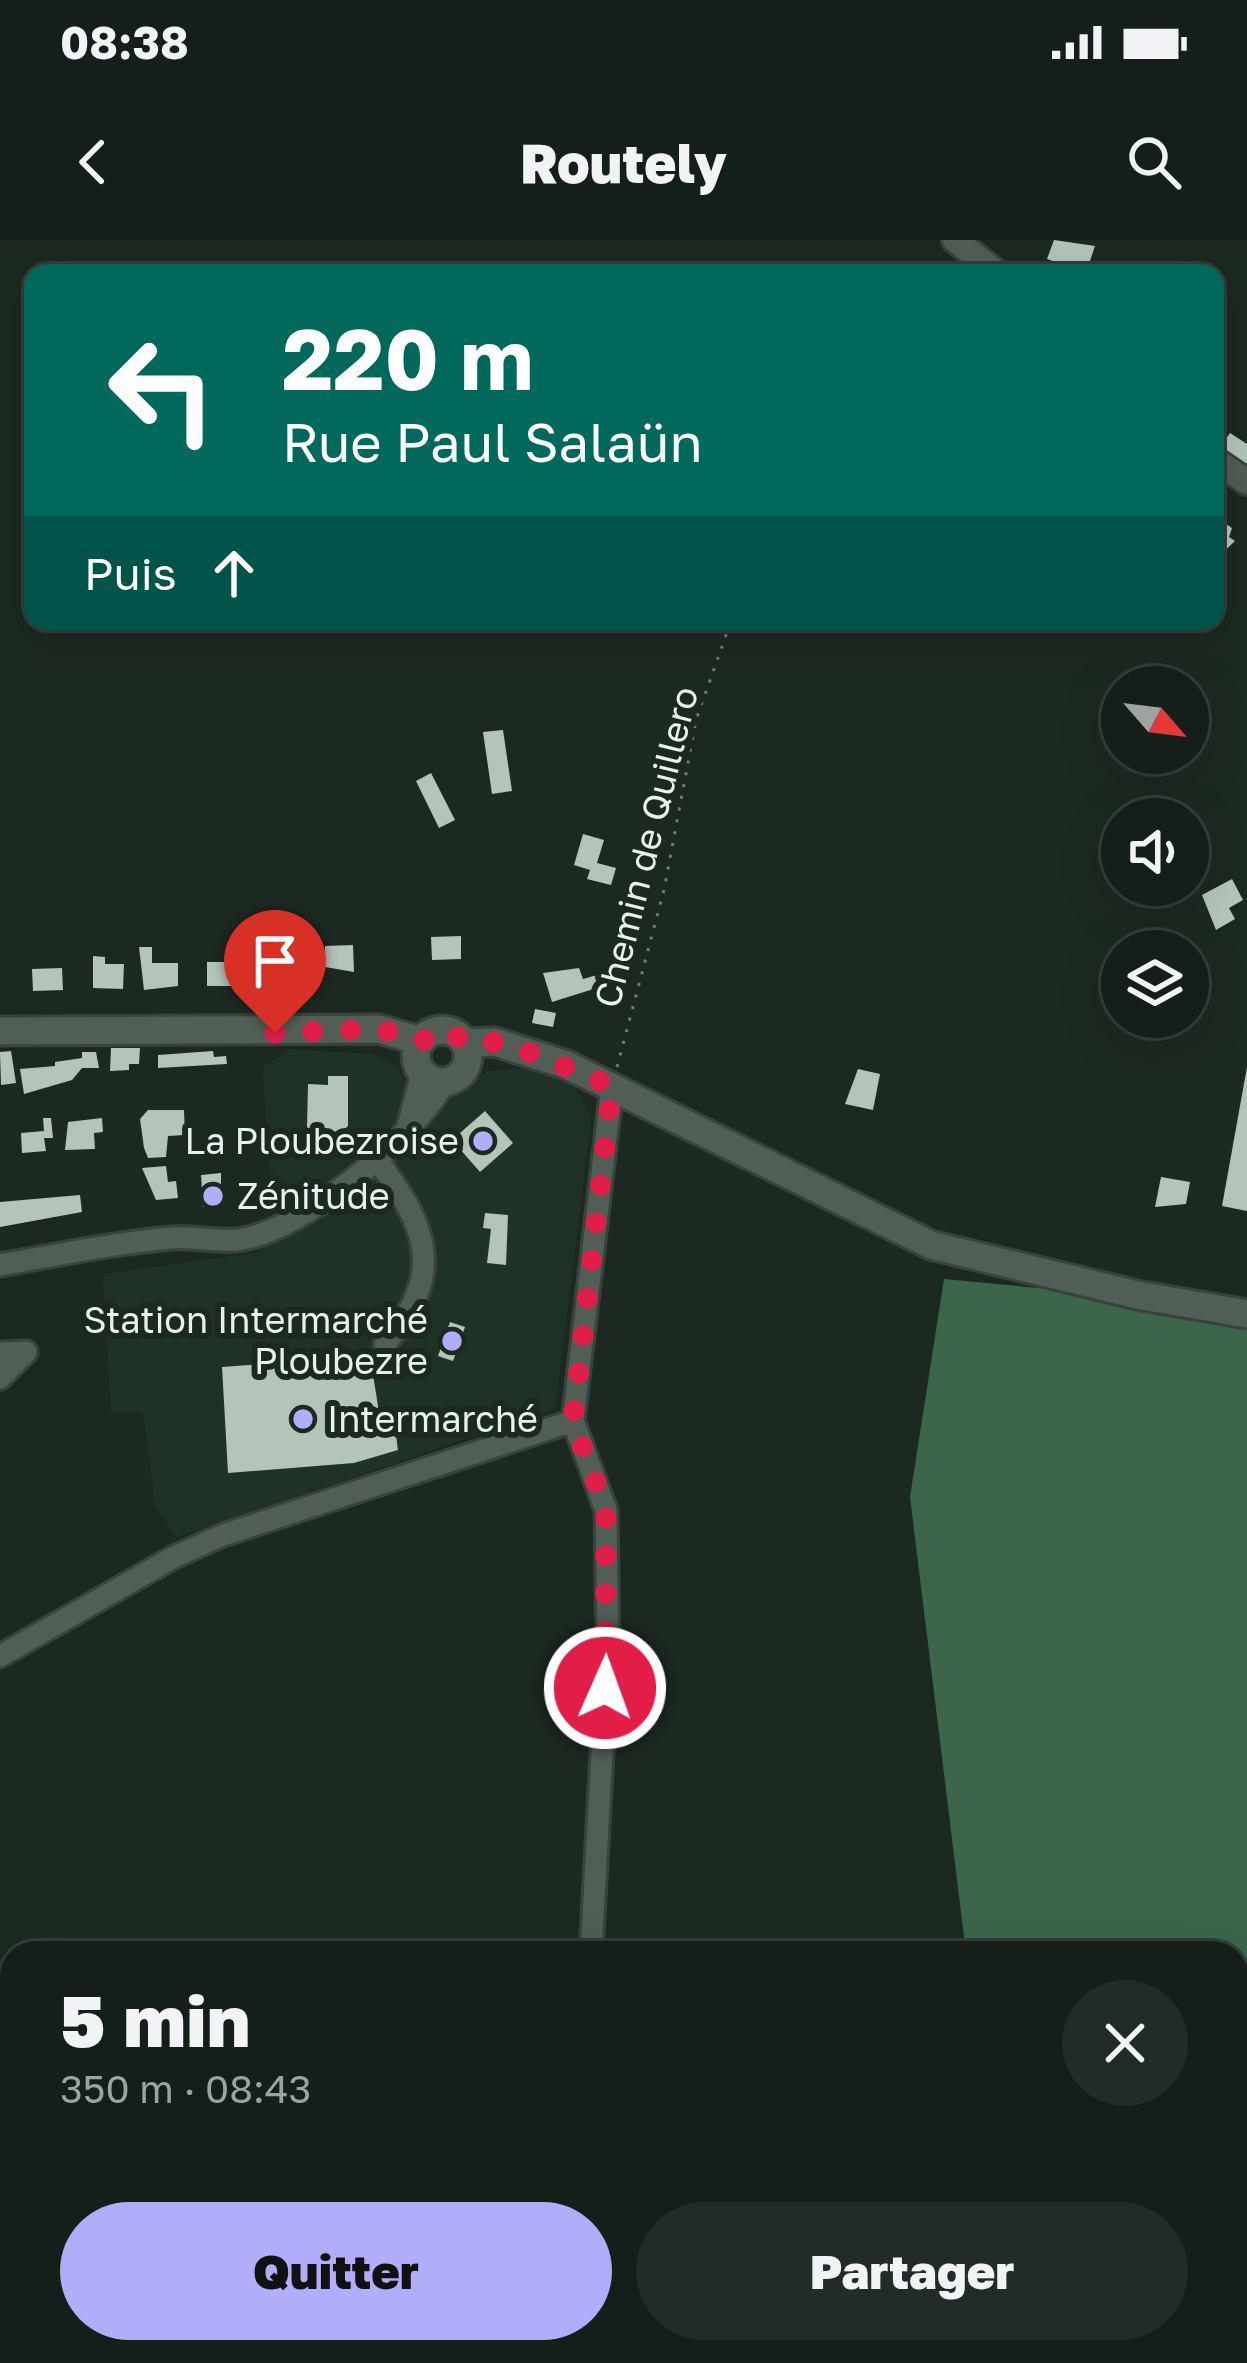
<!DOCTYPE html>
<html lang="fr">
<head>
<meta charset="utf-8">
<style>
  :root { --surface:#151f19; --page:#222c26; --text:#f1f3f6; --muted:#9da2a2; --line:#343d38; --accent:#b2adf9 }
  body { margin:0; font-family:"Golos Text",sans-serif; background:var(--page); color:var(--text); height:100vh; display:flex; flex-direction:column; font-size:45px; white-space:nowrap }
  * { box-sizing:border-box; margin:0 }
  p { font-size:39px; color:var(--muted) }
  .icon { flex:none; width:66px; height:66px; fill:none; stroke:currentColor; stroke-width:2; stroke-linecap:round; stroke-linejoin:round }
  .map { position:relative; flex:1; overflow:hidden }
  .sheet { position:absolute; left:0px; top:1701px; width:1248px; height:423px; display:flex; flex-direction:column; background:var(--surface); border-radius:36px 36px 0 0; box-shadow:0 12px 48px #0002,0 0 0 3px var(--line) }
  .sheet>* { flex:none }
  .top-card { position:absolute; left:24px; top:24px; width:1200px; height:366px; border-radius:24px; box-shadow:0 12px 48px #0002,0 0 0 3px var(--line); background:#00695c; color:#fff; overflow:hidden }
  .needle { width:78px; rotate:118deg }
  .controls { position:absolute; left:1101px; top:426px; display:grid; gap:24px }
  .controls a { display:grid; place-items:center; width:108px; height:108px; border-radius:50%; background:var(--surface); box-shadow:0 12px 48px #0002,0 0 0 3px var(--line); font-size:60px }
  .pin { position:absolute; display:grid; place-items:center; width:102px; height:102px; color:#fff; margin:-123px -51px; border-radius:50% 50% 50% 0; rotate:-45deg; box-shadow:0 0 12px #0007 }
  .pin .icon { rotate:45deg }
  .me { position:absolute; width:132px; margin:-66px; rotate:2deg; stroke-linejoin:round; filter:drop-shadow(0 0 9px #0008) }
  .turn { display:flex; align-items:center; gap:42px; height:252px; padding:0 60px; font-size:54px }
  .turn .icon { width:156px; height:156px; stroke-width:2.5 }
  .turn b { display:block; font-size:84px; line-height:102px }
  .then { display:flex; align-items:center; height:114px; padding:0 60px; background:#0003; gap:24px; font-size:45px }
  .round { display:grid; place-items:center; flex:none; width:126px; height:126px; border-radius:63px; background:var(--page) }
  .head { display:flex; align-items:center; justify-content:space-between; height:204px; padding:0 60px }
  h1 { font-size:72px; font-weight:800; line-height:90px }
  .button { display:flex; gap:24px; margin-top:auto; padding:24px 60px }
  .button a { flex:1; height:138px; border-radius:72px; background:var(--accent); color:#111; font-size:48px; font-weight:800; line-height:138px; text-align:center }
  .button a+a { background:var(--page); color:var(--text) }
  .status { display:flex; justify-content:space-between; align-items:center; height:84px; padding:0 60px; background:var(--surface); direction:ltr }
  .status svg { height:33px; fill:currentColor }
  header { display:flex; justify-content:space-between; align-items:center; height:156px; padding:0 60px; background:var(--surface); font-size:54px; font-weight:800 }
  .map>svg:first-child { display:block }
  .built { fill:#1f3226 }
  .forest { fill:#3b664c }
  .building { fill:#b3c4b9 }
  .lines { fill:none; stroke-linecap:round; stroke-linejoin:round }
  .minor-casing { stroke:#38433c; stroke-width:27 }
  .tertiary-casing { stroke:#38433c; stroke-width:30 }
  .secondary-casing { stroke:#38433c; stroke-width:33 }
  .path { stroke:#727d76; stroke-width:3; stroke-dasharray:3 9; stroke-linecap:butt }
  .minor { stroke:#505e55; stroke-width:21 }
  .tertiary { stroke:#505e55; stroke-width:24 }
  .secondary { stroke:#505e55; stroke-width:27 }
  .route { stroke:#e11d48; stroke-width:21; stroke-dasharray:0 37.8 }
  .poi-dot { fill:#b2adf9; stroke:#1c2921; stroke-width:4.5 }
  .labels { text-anchor:middle; stroke-width:12; stroke-linejoin:round; paint-order:stroke }
  .street-label { font-size:36px; fill:#e8f1eb; stroke:#1c2921 }
  .poi-label { font-size:36px; fill:#e8f1eb; stroke:#1c2921; text-anchor:end }
</style>
</head>
<body>
<div class="status"><b>08:38</b><svg viewBox="0 0 49 12"><path d="M0 12V9h3v3zM5 12V6h3v6zM10 12V3h3v9zM15 12V0h3v12zM26 1h20v11H26zM47 4h2v5h-2z"/></svg></div>
<header><svg class="icon" aria-label="back" viewBox="0 0 24 24"><path d="M15 5l-7 7 7 7"/></svg>Routely<svg class="icon" aria-label="search" viewBox="0 0 24 24"><circle cx="10" cy="10" r="6"/><path d="M15 15l6 6"/></svg></header>
<div class="map">
<svg width="1247" height="2123" viewBox="0 0 1247 2123">
  <rect width="100%" height="100%" fill="#1c2921"/>
  <!-- built -->
  <polygon class="built" points="289,809 373,814 397,827 408,846 452,858 487,831 528,828 570,837 591,879 555,1169 176,1297 155,1266 143,1172 111,1172 103,1034 259,1012 273,990 263,828"/>
  <!-- forest -->
  <polygon class="forest" points="944,1039 1247,1068 1247,2123 0,2123 0,2054 12,2049 12,2112 1236,2112 1236,1713 966,1713 910,1257"/>
  <!-- building -->
  <g class="building">
    <polygon points="1054,0 1095,6 1088,27 1077,23 1075,29 1047,19"/>
    <polygon points="1230,193 1247,204 1247,226 1220,208"/>
    <polygon points="1218,279 1232,288 1229,297 1235,301 1215,320"/>
    <polygon points="503,490 512,551 492,554 483,492"/>
    <polygon points="431,533 455,580 439,588 416,541"/>
    <polygon points="583,594 604,600 597,623 616,628 611,645 587,639 590,630 574,625"/>
    <polygon points="1232,639 1243,660 1229,668 1235,679 1216,690 1202,655"/>
    <polygon points="461,696 461,719 432,720 431,697"/>
    <polygon points="294,701 295,724 263,725 262,702"/>
    <polygon points="353,705 354,732 325,727 325,706"/>
    <polygon points="139,707 152,707 152,723 178,723 178,746 144,750"/>
    <polygon points="93,716 105,717 105,724 124,724 123,749 93,748"/>
    <rect x="207" y="722" width="28" height="24"/>
    <polygon points="62,728 63,750 33,751 32,729"/>
    <polygon points="579,728 583,739 597,735 600,747 552,762 543,733"/>
    <polygon points="535,769 556,773 553,787 532,783"/>
    <polygon points="111,808 140,808 139,824 129,824 129,830 110,831"/>
    <polygon points="11,811 16,843 1,845 0,812"/>
    <polygon points="213,811 214,817 226,816 227,824 158,828 158,815"/>
    <polygon points="82,812 96,812 99,828 82,828 72,840 24,854 20,829 55,826 55,822 82,818"/>
    <polygon points="1247,827 1247,971 1222,966"/>
    <polygon points="858,829 880,834 873,870 845,864"/>
    <polygon points="328,836 348,836 348,886 336,897 319,897 307,887 308,844 328,845"/>
    <polygon points="148,870 184,870 185,895 168,896 166,917 148,918 144,908 140,879"/>
    <polygon points="485,871 513,903 480,932 452,900"/>
    <polygon points="43,878 51,878 53,898 44,898 46,911 22,913 21,893 44,891"/>
    <polygon points="102,878 103,892 94,893 95,909 65,910 68,882"/>
    <polygon points="166,926 168,942 176,941 178,958 156,960 142,928"/>
    <polygon points="221,933 221,966 203,967 201,935"/>
    <polygon points="1161,937 1190,942 1186,964 1155,967"/>
    <polygon points="80,955 82,972 0,987 0,962"/>
    <polygon points="485,973 508,975 506,1025 487,1023 491,989 483,988"/>
    <polygon points="450,1082 465,1087 453,1121 438,1116"/>
    <polygon points="370,1116 383,1197 396,1196 398,1210 354,1223 228,1233 222,1127"/>
  </g>
  <g class="lines">
    <!-- minor casing -->
    <g class="minor-casing">
      <g id="minor">
        <polyline points="408,887 422,833"/>
        <path d="M375,917c52,69 72,116 10,187"/>
        <path d="M0,1025c57,-10 114,-22 172,-27 21,-2 44,4 64,2 65,-6 177,-103 208,-157"/>
        <polyline points="0,1113 26,1112 0,1138"/>
        <polyline points="0,1416 174,1317 223,1295 573,1181"/>
        <polyline points="591,1713 608,1404 606,1270 573,1181 612,846"/>
        <polyline points="636,2112 638,2123"/>
      </g>
    </g>
    <!-- tertiary casing -->
    <g class="tertiary-casing">
      <g id="tertiary">
        <polyline points="955,0 997,33"/>
        <polyline points="1215,220 1247,242"/>
      </g>
    </g>
    <!-- secondary casing -->
    <g class="secondary-casing">
      <g id="secondary">
        <circle cx="442" cy="816" r="26"/>
        <polyline points="0,791 379,789 421,801"/>
        <polyline points="465,803 495,802 567,825 931,1005 1137,1055 1247,1074"/>
      </g>
    </g>
    <!-- path -->
    <polyline class="path" points="617,827 664,650 696,480 731,381"/>
    <!-- minor -->
    <use href="#minor" class="minor"/>
    <!-- tertiary -->
    <use href="#tertiary" class="tertiary"/>
    <!-- secondary -->
    <use href="#secondary" class="secondary"/>
  </g>
  <g class="lines">
    <!-- route -->
    <polyline class="route" points="275,793 379,789 421,801 449,790 465,803 494,802 523,810 612,846 573,1181 606,1270 605,1448"/>
  </g>
  <!-- markers -->
  <g class="poi-dot">
    <circle cx="483" cy="901" r="12"/>
    <circle cx="213" cy="956" r="12"/>
    <circle cx="452" cy="1101" r="12"/>
    <circle cx="303" cy="1179" r="12"/>
  </g>
  <g class="labels">
    <!-- street labels -->
    <g class="street-label">
      <text transform="translate(646 607) rotate(-76)" y="13">Chemin de Quillero</text>
    </g>
    <!-- poi labels -->
    <g class="poi-label">
      <text x="459" y="914">La Ploubezroise</text>
      <text x="237" y="969" text-anchor="start">Zénitude</text>
      <text x="428" y="1093">Station Intermarché<tspan x="428" dy="41">Ploubezre</tspan></text>
      <text x="327" y="1192" text-anchor="start">Intermarché</text>
    </g>
  </g>
</svg>
<div class="controls">
<a><svg class="needle" viewBox="-14 -14 28 28"><path d="M0-13l5 13h-10z" fill="#e53935"/><path d="M0 13l5-13h-10z" fill="#9da2a2"/></svg></a>
<a><svg class="icon" aria-label="sound" viewBox="0 0 24 24"><path d="M4 9h4l5-4v14l-5-4H4zM17 9q2 3 0 6"/></svg></a>
<a><svg class="icon" aria-label="layers" viewBox="0 0 24 24"><path d="M12 4l9 5-9 5-9-5zM3 14l9 5 9-5"/></svg></a>
</div>
<div class="pin" style="left:275px;top:793px;background:#d93025"><svg class="icon" aria-label="arrive" viewBox="0 0 24 24"><path d="M6 21V4h12l-3 4 3 4H6"/></svg></div>
<svg class="me" style="left:605px;top:1448px" viewBox="-20 -20 40 40"><circle r="17" fill="#e11d48" stroke="#fff" stroke-width="3"/><path d="M0-11L8 9 0 5-8 9z" fill="#fff"/></svg>
<div class="top-card">
<div class="turn"><svg class="icon" aria-label="left" viewBox="0 0 24 24"><path d="M17 20v-9H6M10 6l-5 5 5 5"/></svg><div><b>220 m</b>Rue Paul Salaün</div></div>
<div class="then">Puis<svg class="icon" aria-label="ahead" viewBox="0 0 24 24"><path d="M12 20V5M6 11l6-6 6 6"/></svg></div>
</div>
<section class="sheet">
<div class="head"><div><h1>5 min</h1><p>350 m · 08:43</p></div><a class="round"><svg class="icon" aria-label="close" viewBox="0 0 24 24"><path d="M6 6l12 12M18 6L6 18"/></svg></a></div>
<div class="button"><a>Quitter</a><a>Partager</a></div>
</section>
</div>
</body>
</html>
